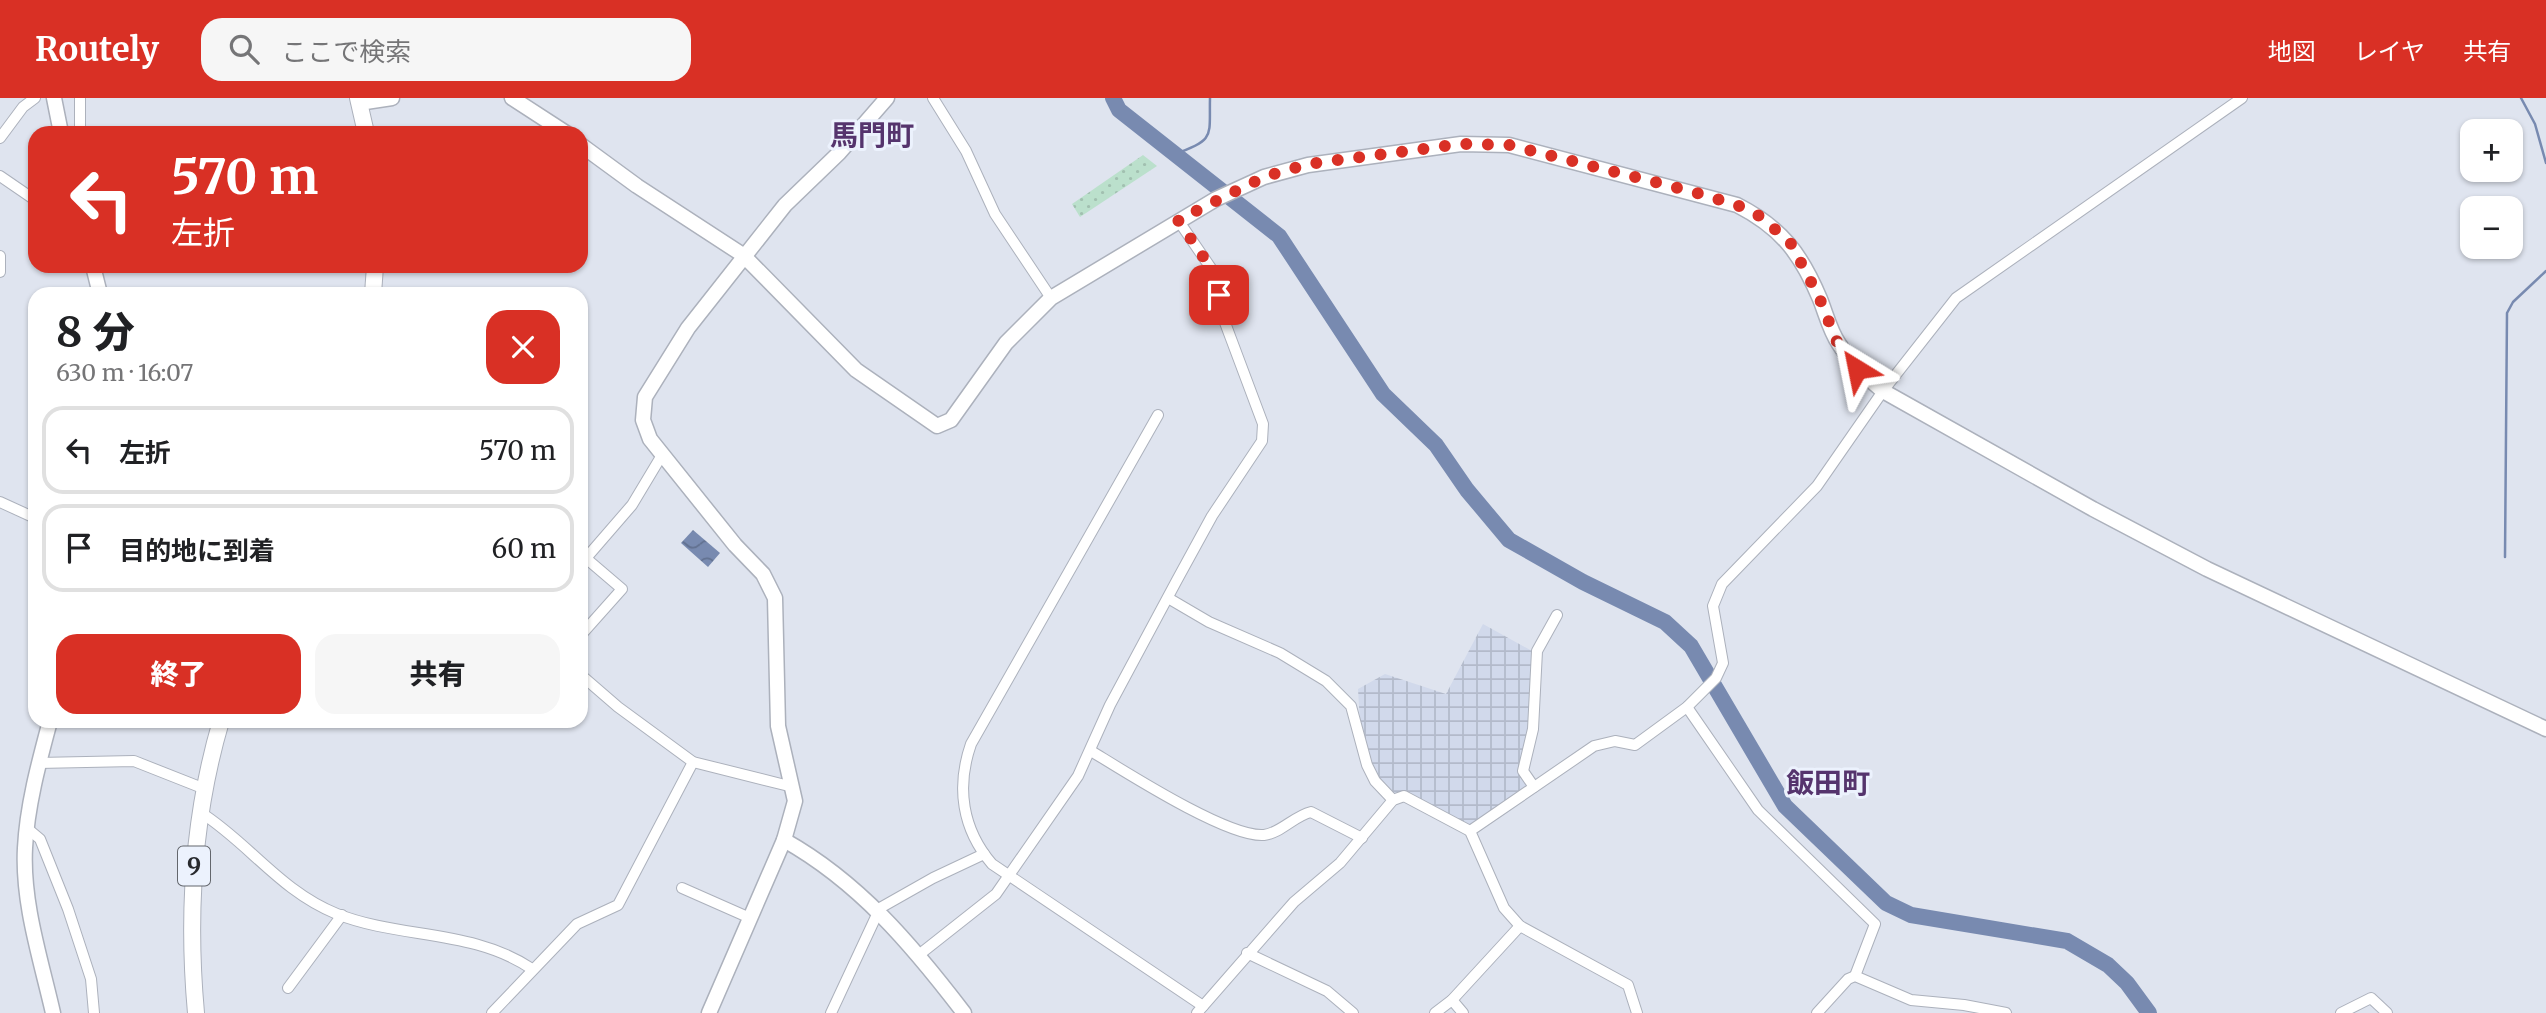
<!DOCTYPE html>
<html lang="ja">
<head>
<meta charset="utf-8">
<style>
  :root { --surface:#fff; --page:#f6f6f6; --text:#202124; --muted:#757577; --line:#e0e0e0; --accent:#d93025 }
  body { margin:0; font-family:Merriweather,"Noto Sans JP",serif; background:var(--page); color:var(--text); height:100vh; display:flex; flex-direction:column; font-size:26px; white-space:nowrap }
  * { box-sizing:border-box; margin:0 }
  p { font-size:23px; color:var(--muted) }
  .icon { flex:none; width:38px; height:38px; fill:none; stroke:currentColor; stroke-width:2; stroke-linecap:round; stroke-linejoin:round }
  .map { position:relative; flex:1; overflow:hidden }
  .details { position:absolute; left:28px; top:189px; width:560px; height:441px; display:flex; flex-direction:column; background:var(--surface); border-radius:21px; box-shadow:0 2px 5px #0004 }
  .details>* { flex:none }
  .banner { position:absolute; left:28px; top:28px; width:560px; height:147px; border-radius:21px; box-shadow:0 2px 5px #0004; background:#d93025; color:#fff; overflow:hidden }
  .fabs { position:absolute; left:2460px; top:21px; display:grid; gap:14px }
  .fabs a { display:grid; place-items:center; width:63px; height:63px; border-radius:14px; background:var(--surface); box-shadow:0 2px 5px #0004; font-size:35px }
  .pin { position:absolute; display:grid; place-items:center; width:60px; height:60px; color:#fff; margin:-30px; border-radius:14px; box-shadow:0 4px 10px #0006 }
  .me { position:absolute; width:77px; margin:-38px; rotate:325deg; stroke-linejoin:round; filter:drop-shadow(0 0 5px #0008) }
  .turn { display:flex; align-items:center; gap:24px; height:147px; padding:0 28px; font-size:32px }
  .turn .icon { width:91px; height:91px; stroke-width:2.5 }
  .turn b { display:block; font-size:49px; line-height:60px }
  .round { display:grid; place-items:center; flex:none; width:74px; height:74px; border-radius:21px; background:var(--page) }
  .headline { display:flex; align-items:center; justify-content:space-between; height:119px; padding:0 28px }
  h1 { font-size:42px; font-weight:800; line-height:52px }
  .cta { display:flex; gap:14px; margin-top:auto; padding:14px 28px }
  .cta a { flex:1; height:80px; border-radius:21px; background:var(--accent); color:#fff; font-size:28px; font-weight:800; line-height:80px; text-align:center }
  .cta a+a { background:var(--page); color:var(--text) }
  ul { padding:0; list-style:none }
  li { display:flex; align-items:center; gap:21px; height:88px; margin:0 14px 10px; padding:0 14px; border:4px solid var(--line); border-radius:21px }
  li div { flex:1 }
  li b { display:block; font-size:26px }
  li em { font-style:normal }
  header { display:flex; align-items:center; gap:42px; box-sizing:border-box; height:98px; padding:0 35px; background:var(--accent); color:#fff }
  header strong { font-size:33px }
  nav { display:flex; gap:38px; margin-inline-start:auto; font-size:24px }
  .search { width:490px; height:63px; background:var(--page); display:flex; align-items:center; gap:18px; box-sizing:border-box; padding:0 24px; border-radius:21px; color:var(--muted); font-size:26px }
  .map>svg:first-child { display:block }
  .industrial { fill:url(#industrial-grid) }
  .grass { fill:url(#grass-dots) }
  .water { fill:url(#water-waves) }
  .lines { fill:none; stroke-linecap:round; stroke-linejoin:round }
  .stream { stroke:#788ab0; stroke-width:2.5 }
  .river { stroke:#788ab0; stroke-width:16 }
  .street-casing { stroke:#acb1bc; stroke-width:12 }
  .secondary-casing { stroke:#acb1bc; stroke-width:17 }
  .primary-casing { stroke:#acb1bc; stroke-width:18 }
  .street { stroke:#fff; stroke-width:10 }
  .secondary { stroke:#fff; stroke-width:14 }
  .primary { stroke:#fff; stroke-width:16 }
  .route { stroke:#d93025; stroke-width:12; stroke-dasharray:0 21.6 }
  .labels { text-anchor:middle; stroke-width:6; stroke-linejoin:round; paint-order:stroke }
  .shield { fill:#ecf2fd; stroke:#63666c; stroke-width:2 }
  .shield-label { font-size:23px; font-weight:bold; fill:#282a2e }
  .quarter-label { font-size:28px; font-weight:bold; fill:#55346d; stroke:#ecf2fd }
</style>
</head>
<body>
<header>
<strong>Routely</strong>
<div class="search"><svg class="icon" aria-label="search" viewBox="0 0 24 24"><circle cx="10" cy="10" r="6"/><path d="M15 15l6 6"/></svg>ここで検索</div>
<nav><a>地図</a><a>レイヤ</a><a>共有</a></nav>
</header>
<div class="map">
<svg width="2546" height="915" viewBox="0 0 2546 915">
  <defs>
    <pattern id="industrial-grid" width="8" height="8" patternUnits="userSpaceOnUse" patternTransform="scale(1.75)"><rect width="8" height="8" fill="#d1d9eb"/><path d="M0 4h8M4 0v8" fill="none" stroke="#b3baca"/></pattern>
    <pattern id="grass-dots" width="8" height="8" patternUnits="userSpaceOnUse" patternTransform="scale(1.75)"><rect width="8" height="8" fill="#bbe0cc"/><path d="M2 2h.1M6 6h.1" fill="none" stroke="#a1c0b0" stroke-width="1.8" stroke-linecap="round"/></pattern>
    <pattern id="water-waves" width="16" height="10" patternUnits="userSpaceOnUse" patternTransform="scale(1.75)"><rect width="16" height="10" fill="#788ab0"/><path d="M0 5q4-4 8 0t8 0" fill="none" stroke="#627190"/></pattern>
  </defs>
  <rect width="100%" height="100%" fill="#dfe4ef"/>
  <!-- industrial -->
  <polygon class="industrial" points="1483,526 1532,553 1528,629 1519,675 1528,688 1469,729 1404,693 1395,696 1378,681 1370,665 1360,625 1358,591 1385,576 1446,596"/>
  <!-- grass -->
  <polygon class="grass" points="1143,57 1157,68 1080,119 1072,106"/>
  <!-- water -->
  <polygon class="water" points="693,432 720,455 708,469 681,445"/>
  <g class="lines">
    <!-- stream -->
    <g class="stream">
      <polyline points="2521,0 2535,26 2546,65"/>
      <path d="M1175,56c41,-14 34,-18 35,-56"/>
      <polyline points="2505,459 2507,215 2513,204 2546,173"/>
    </g>
    <!-- river -->
    <polyline class="river" points="1113,0 1119,12 1279,138 1383,296 1436,347 1467,392 1509,442 1583,484 1665,524 1691,548 1785,708 1886,805 1911,817 2067,843 2108,867 2127,885 2149,915"/>
    <!-- street casing -->
    <g class="street-casing">
      <g id="street">
        <polyline points="80,0 80,35"/>
        <polyline points="933,0 966,53 995,116 1051,200"/>
        <polyline points="0,40 23,9 35,0"/>
        <polyline points="0,78 35,102"/>
        <polyline points="0,158 0,174"/>
        <path d="M1158,317l-187,329c-15,43 -9,85 21,120l211,142"/>
        <polyline points="0,404 35,420"/>
        <polyline points="587,459 632,407 662,357"/>
        <polyline points="1168,500 1209,524 1280,555 1326,583 1351,608 1367,667 1375,683 1393,702"/>
        <polyline points="581,537 622,491 581,456"/>
        <polyline points="581,577 618,609 693,664 793,689"/>
        <polyline points="1687,609 1758,712 1875,826 1855,878"/>
        <path d="M1091,653c33,20 137,87 173,84 17,-2 30,-19 47,-23l51,26"/>
        <polyline points="38,665 134,663 205,691"/>
        <polyline points="1534,689 1523,673 1533,631 1537,553 1557,517"/>
        <path d="M200,714c49,31 80,79 137,102 63,25 136,15 195,55"/>
        <polyline points="28,731 40,741 68,811 91,881 94,915"/>
        <polyline points="1470,733 1594,648 1615,643 1635,647 1687,609 1716,580 1723,565 1713,508 1722,486 1817,388 1883,293 1956,200 2242,0"/>
        <polyline points="682,790 750,820"/>
        <polyline points="1247,855 1327,893 1353,915"/>
        <polyline points="920,856 996,796 1078,678 1110,607 1177,482 1212,418 1262,343 1263,326 1221,214 1217,179 1178,122"/>
        <polyline points="288,890 342,817"/>
        <polyline points="1452,902 1463,915"/>
        <polyline points="492,915 577,826 618,807 693,664"/>
        <polyline points="831,915 880,810 933,780 984,756"/>
        <polyline points="1197,915 1294,804 1340,765 1393,702 1404,698 1470,733 1504,810 1520,828 1628,887 1637,915"/>
        <polyline points="1435,915 1452,902 1520,828"/>
        <polyline points="1817,915 1848,881 1855,878 1911,902 1964,907 2006,915"/>
        <polyline points="2341,915 2371,900 2387,915"/>
      </g>
    </g>
    <!-- secondary casing -->
    <g class="secondary-casing">
      <g id="secondary">
        <polyline points="54,0 61,35"/>
        <polyline points="512,0 566,35"/>
        <polyline points="359,5 392,0"/>
        <path d="M581,47l56,41 106,69 113,115 81,56 14,-6 55,-77 45,-45 165,-99 48,-22 44,-12 153,-21 48,1 228,60c45,23 64,49 83,94 6,15 10,32 19,45 12,19 27,33 44,47l210,118 114,60 339,160"/>
        <polyline points="93,168 100,196"/>
        <path d="M50,623c-11,41 -23,85 -25,127 -3,55 16,112 28,165"/>
        <path d="M784,742c75,42 128,105 180,173"/>
        <polyline points="709,915 784,742 795,703 778,628 775,500 763,476 735,447 650,341 643,322 645,299 688,230 785,107 839,55 887,0"/>
      </g>
    </g>
    <!-- primary casing -->
    <g class="primary-casing">
      <g id="primary">
        <polyline points="358,0 366,35"/>
        <polyline points="373,196 375,168"/>
        <path d="M196,915c-9,-99 -3,-197 25,-292"/>
      </g>
    </g>
    <!-- street -->
    <use href="#street" class="street"/>
    <!-- secondary -->
    <use href="#secondary" class="secondary"/>
    <!-- primary -->
    <use href="#primary" class="primary"/>
  </g>
  <g class="lines">
    <!-- route -->
    <polyline class="route" points="1219,197 1217,179 1178,122 1264,79 1308,66 1461,46 1509,47 1690,93 1737,107 1758,117 1790,144 1819,199 1837,244 1857,271"/>
  </g>
  <g class="labels">
    <!-- shield labels -->
    <rect class="shield" x="178" y="748.5" width="32" height="39" rx="5"/>
    <g class="shield-label">
      <text x="194" y="776">9</text>
    </g>
    <!-- quarter labels -->
    <g class="quarter-label">
      <text x="872" y="47">馬門町</text>
      <text x="1828" y="695">飯田町</text>
    </g>
  </g>
</svg>
<div class="fabs">
<a>+</a>
<a>−</a>
</div>
<div class="pin" style="left:1219px;top:197px;background:#d93025"><svg class="icon" aria-label="arrive" viewBox="0 0 24 24"><path d="M6 21V4h12l-3 4 3 4H6"/></svg></div>
<svg class="me" style="left:1857px;top:271px" viewBox="-20 -20 40 40"><path d="M0-17L14 15 0 8-14 15z" fill="#d93025" stroke="#fff" stroke-width="4"/></svg>
<div class="banner">
<div class="turn"><svg class="icon" aria-label="left" viewBox="0 0 24 24"><path d="M17 20v-9H6M10 6l-5 5 5 5"/></svg><div><b>570 m</b>左折</div></div>
</div>
<section class="details">
<div class="headline"><div><h1>8 分</h1><p>630 m · 16:07</p></div><a class="round" style="background:#d93025;color:#fff"><svg class="icon" aria-label="close" viewBox="0 0 24 24"><path d="M6 6l12 12M18 6L6 18"/></svg></a></div>
<ul>
<li><svg class="icon" aria-label="left" viewBox="0 0 24 24"><path d="M17 20v-9H6M10 6l-5 5 5 5"/></svg><div><b>左折</b></div><em>570 m</em></li>
<li><svg class="icon" aria-label="arrive" viewBox="0 0 24 24"><path d="M6 21V4h12l-3 4 3 4H6"/></svg><div><b>目的地に到着</b></div><em>60 m</em></li>
</ul>
<div class="cta"><a>終了</a><a>共有</a></div>
</section>
</div>
</body>
</html>
